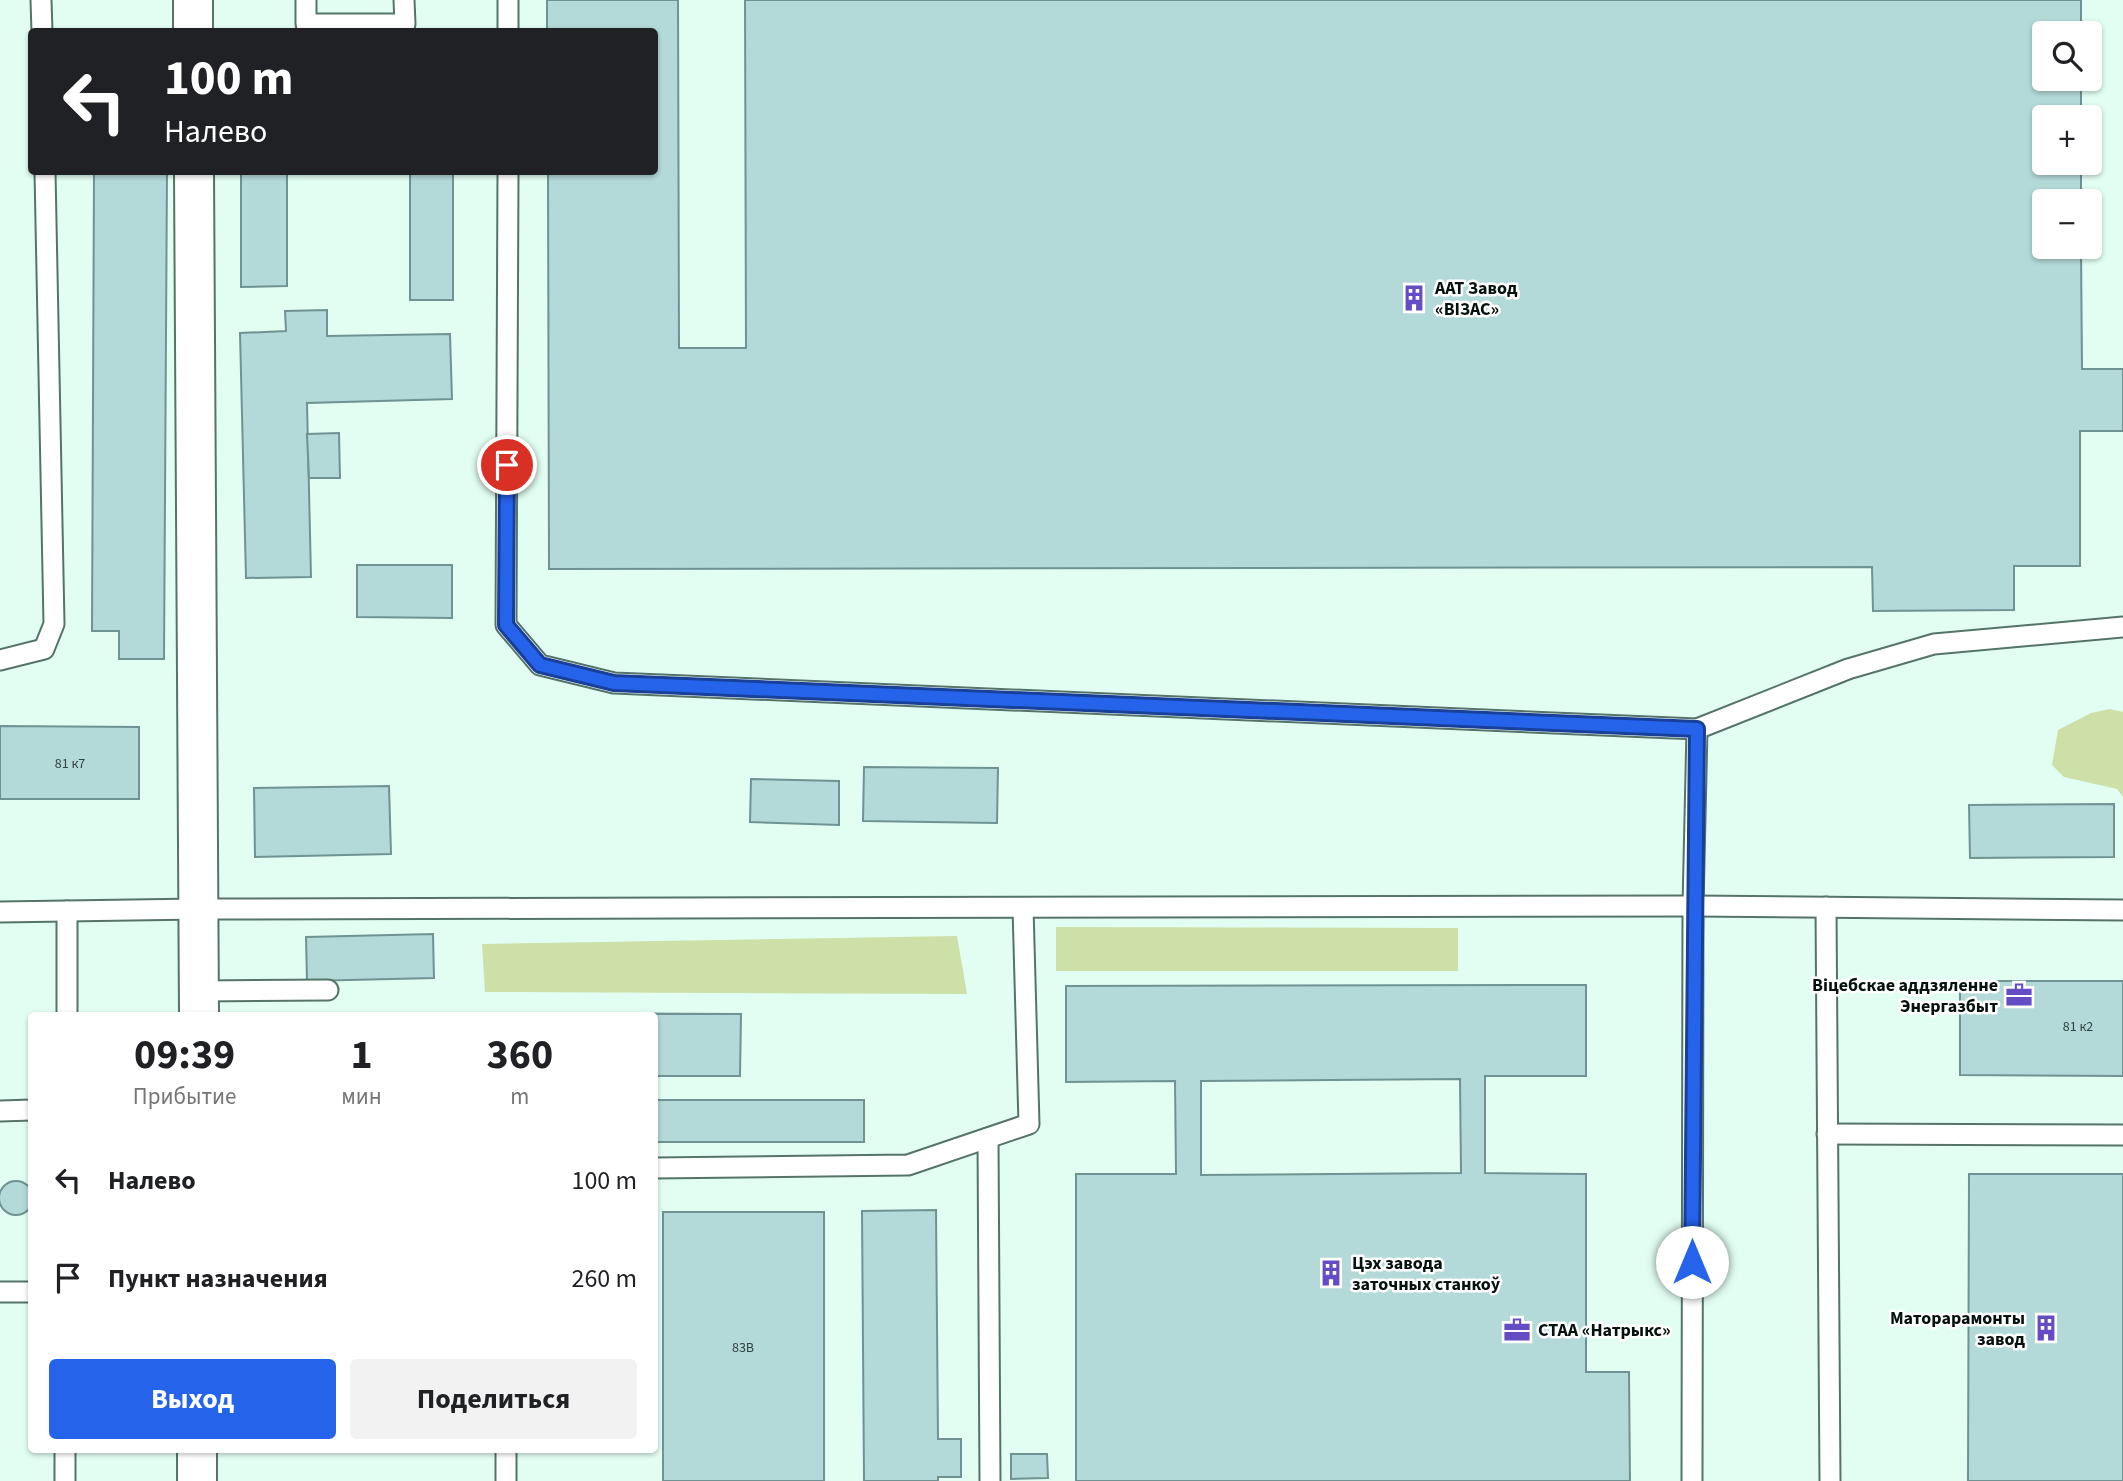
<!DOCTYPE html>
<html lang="ru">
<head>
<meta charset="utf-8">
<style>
  :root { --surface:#fff; --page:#f2f2f2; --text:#202124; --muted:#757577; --accent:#2563eb }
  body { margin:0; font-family:"Source Sans 3",sans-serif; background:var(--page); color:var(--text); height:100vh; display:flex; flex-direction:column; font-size:26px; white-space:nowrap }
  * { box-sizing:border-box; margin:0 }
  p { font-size:23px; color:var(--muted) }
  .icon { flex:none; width:38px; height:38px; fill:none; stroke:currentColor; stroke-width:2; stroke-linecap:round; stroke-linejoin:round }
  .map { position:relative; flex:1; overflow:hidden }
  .details { position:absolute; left:28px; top:1012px; width:630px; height:441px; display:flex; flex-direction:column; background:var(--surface); border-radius:7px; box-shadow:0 2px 5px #0004 }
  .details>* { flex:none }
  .hud { position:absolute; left:28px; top:28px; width:630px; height:147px; border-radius:7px; box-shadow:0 2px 5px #0004; background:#202124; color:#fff; overflow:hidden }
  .controls { position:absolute; left:2032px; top:21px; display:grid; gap:14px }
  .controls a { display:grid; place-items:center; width:70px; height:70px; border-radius:7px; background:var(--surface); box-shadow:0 2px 5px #0004; font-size:35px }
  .pin { position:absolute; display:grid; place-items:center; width:60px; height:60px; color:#fff; margin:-30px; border:4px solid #fff; border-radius:50%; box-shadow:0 2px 7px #0007 }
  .me { position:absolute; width:77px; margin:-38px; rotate:0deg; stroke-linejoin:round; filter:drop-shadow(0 0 5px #0008) }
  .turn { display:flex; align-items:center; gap:24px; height:147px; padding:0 21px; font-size:32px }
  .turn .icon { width:91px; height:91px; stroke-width:2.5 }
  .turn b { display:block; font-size:49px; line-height:60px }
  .eta { display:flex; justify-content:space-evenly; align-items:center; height:119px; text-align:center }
  .eta b { font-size:42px; font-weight:700; line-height:49px }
  .cta { display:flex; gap:14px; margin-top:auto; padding:14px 21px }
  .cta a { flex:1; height:80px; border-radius:7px; background:var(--accent); color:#fff; font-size:28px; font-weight:700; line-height:80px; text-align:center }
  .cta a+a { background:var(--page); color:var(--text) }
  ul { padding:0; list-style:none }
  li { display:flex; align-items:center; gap:21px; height:98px; padding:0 21px }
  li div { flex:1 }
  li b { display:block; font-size:26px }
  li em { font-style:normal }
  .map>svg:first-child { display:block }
  .green { fill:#cce0a7 }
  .building { fill:#b3d9d8; stroke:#6f9392; stroke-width:2; fill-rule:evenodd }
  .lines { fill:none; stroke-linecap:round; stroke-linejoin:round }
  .lane-casing { stroke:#557469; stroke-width:23 }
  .street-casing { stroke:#557469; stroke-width:42 }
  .lane { stroke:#fff; stroke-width:19 }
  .street { stroke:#fff; stroke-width:38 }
  .route-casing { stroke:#184099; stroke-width:18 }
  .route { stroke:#2563eb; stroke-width:12 }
  .labels { text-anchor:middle; stroke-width:5; stroke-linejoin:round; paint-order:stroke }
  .number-label { font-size:14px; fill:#314440 }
  .poi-label { font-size:18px; font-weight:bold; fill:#06120e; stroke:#fff; text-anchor:start }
</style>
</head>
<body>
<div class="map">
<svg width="2123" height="1481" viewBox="0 0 2123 1481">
  <rect width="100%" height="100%" fill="#e2fef3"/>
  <!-- green -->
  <g class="green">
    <polygon points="2110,709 2123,712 2123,797 2117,789 2064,777 2052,765 2058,730 2091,713"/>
    <polygon points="1056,927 1458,928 1458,971 1056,971"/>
    <polygon points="957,936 967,994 485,992 482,944"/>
  </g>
  <!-- building -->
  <g class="building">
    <polygon points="547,0 678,0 679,348 746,348 745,0 2081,0 2081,33 2044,33 2044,79 2081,79 2081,117 2044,117 2044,163 2081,163 2081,201 2044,201 2044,247 2081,247 2082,369 2123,369 2123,431 2080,431 2080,566 2014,566 2014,610 1873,611 1872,567 549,569 548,172 654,172 654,32 547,32"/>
    <polygon points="94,172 167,172 164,659 119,659 119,631 92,631"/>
    <polygon points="241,172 287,172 287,286 241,287"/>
    <rect x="410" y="172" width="43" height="128"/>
    <polygon points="327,310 327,336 450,334 452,399 307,403 311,577 246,578 240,333 286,331 285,311"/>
    <polygon points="339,433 340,478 309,478 307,434"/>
    <polygon points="357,565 452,565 452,618 357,617"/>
    <polygon points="0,726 139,727 139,799 0,799"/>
    <polygon points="864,767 998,768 997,823 863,821"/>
    <polygon points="751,779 839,781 839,825 750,822"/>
    <polygon points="389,786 391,854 255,857 254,788"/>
    <polygon points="2114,804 2114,857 1970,858 1969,805"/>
    <polygon points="433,934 434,978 307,981 306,937"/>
    <polygon points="1960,981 2123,981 2123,1076 1960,1075"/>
    <path d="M1586,985v91h-101v97l101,1v198h43l1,109h-554v-307h100l-1,-93 -109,1v-96zM1460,1079l1,94 -260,2v-94z"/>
    <polygon points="519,1013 741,1014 740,1076 654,1076 654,1015 519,1015"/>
    <rect x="654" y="1100" width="210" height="42"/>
    <polygon points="1969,1174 2123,1174 2123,1481 1968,1481"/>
    <circle cx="16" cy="1198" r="17"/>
    <polygon points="936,1210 938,1439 961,1439 961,1477 938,1477 938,1481 864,1481 862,1211"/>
    <rect x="663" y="1212" width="161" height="269"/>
    <polygon points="1011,1454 1047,1454 1048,1478 1011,1479"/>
  </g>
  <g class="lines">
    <!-- lane casing -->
    <g class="lane-casing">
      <g id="lane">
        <polyline points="41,0 42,32"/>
        <polyline points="306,0 306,24 405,24 404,0"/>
        <polyline points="508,32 508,0"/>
        <polyline points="508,172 506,625 540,665 614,683 1697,729"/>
        <polyline points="0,660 44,649 54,624 45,172"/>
        <polyline points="1826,907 1830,1481"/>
        <polyline points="0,912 198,909 1693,906 2123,910"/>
        <polyline points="200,991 328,990"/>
        <polyline points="67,1015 67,911"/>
        <polyline points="0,1111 32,1110"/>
        <polyline points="1827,1134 2123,1135"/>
        <polyline points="988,1138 990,1481"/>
        <polyline points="654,1168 908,1165 1029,1124 1023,908"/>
        <polyline points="0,1292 32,1292"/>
        <polyline points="65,1481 65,1449"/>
        <polyline points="506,1481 506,1449"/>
        <polyline points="1692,1481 1693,906 1697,729 1848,669 1934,644 2123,627"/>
      </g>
    </g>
    <!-- street casing -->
    <g class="street-casing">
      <g id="street">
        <polyline points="193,0 193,32"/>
        <polyline points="194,172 199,1015"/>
        <polyline points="197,1481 197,1449"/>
      </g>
    </g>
    <!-- lane -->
    <use href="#lane" class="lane"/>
    <!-- street -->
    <use href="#street" class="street"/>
  </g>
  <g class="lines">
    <!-- route casing -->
    <g class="route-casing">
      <polyline id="route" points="507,465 506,625 540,665 614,683 1697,729 1692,1262"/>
    </g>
    <!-- route -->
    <use href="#route" class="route"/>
  </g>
  <!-- icons -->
  <defs>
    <g id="building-bare" transform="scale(2.1)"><path d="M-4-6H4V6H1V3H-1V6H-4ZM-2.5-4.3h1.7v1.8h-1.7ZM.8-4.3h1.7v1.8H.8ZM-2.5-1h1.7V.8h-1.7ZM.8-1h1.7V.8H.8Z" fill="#644cc5" stroke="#fff" stroke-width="2.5" paint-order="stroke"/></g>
    <g id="office-bare" transform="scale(2.1)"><path d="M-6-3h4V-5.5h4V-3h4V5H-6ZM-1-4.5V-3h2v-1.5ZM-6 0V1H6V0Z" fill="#644cc5" stroke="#fff" stroke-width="2.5" paint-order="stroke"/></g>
  </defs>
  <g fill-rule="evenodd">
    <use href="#building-bare" x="1414" y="298"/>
    <use href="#office-bare" x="2019" y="995"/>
    <use href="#building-bare" x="1331" y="1273"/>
    <use href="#building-bare" x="2046" y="1328"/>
    <use href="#office-bare" x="1517" y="1330"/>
  </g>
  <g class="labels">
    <!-- number labels -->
    <g class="number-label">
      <text x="70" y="768">81 к7</text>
      <text x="2078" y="1031">81 к2</text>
      <text x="743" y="1352">83В</text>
    </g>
    <!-- poi labels -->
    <g class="poi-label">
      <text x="1435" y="294">ААТ Завод<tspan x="1435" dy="21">«ВІЗАС»</tspan></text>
      <text x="1998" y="991" text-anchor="end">Віцебскае аддзяленне<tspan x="1998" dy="21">Энергазбыт</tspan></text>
      <text x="1352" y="1269">Цэх завода<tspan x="1352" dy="21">заточных станкоў</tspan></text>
      <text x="2025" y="1324" text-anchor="end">Маторарамонты<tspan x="2025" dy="21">завод</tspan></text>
      <text x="1538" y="1336">СТАА «Натрыкс»</text>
    </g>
  </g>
</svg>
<div class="controls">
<a><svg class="icon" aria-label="search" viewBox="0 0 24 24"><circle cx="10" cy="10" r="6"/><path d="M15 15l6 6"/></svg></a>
<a>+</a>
<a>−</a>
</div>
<div class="pin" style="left:507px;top:465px;background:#d93025"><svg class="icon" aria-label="arrive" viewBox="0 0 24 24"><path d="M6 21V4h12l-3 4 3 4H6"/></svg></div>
<svg class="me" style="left:1692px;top:1262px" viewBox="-20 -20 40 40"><circle r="19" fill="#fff"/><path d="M0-13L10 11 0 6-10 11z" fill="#2563eb"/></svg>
<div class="hud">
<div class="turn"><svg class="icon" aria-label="left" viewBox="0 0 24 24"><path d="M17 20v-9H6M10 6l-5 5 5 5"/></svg><div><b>100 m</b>Налево</div></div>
</div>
<section class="details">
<div class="eta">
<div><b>09:39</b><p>Прибытие</p></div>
<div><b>1</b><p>мин</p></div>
<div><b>360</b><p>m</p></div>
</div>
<ul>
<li><svg class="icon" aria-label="left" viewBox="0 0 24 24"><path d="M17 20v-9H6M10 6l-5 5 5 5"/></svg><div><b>Налево</b></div><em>100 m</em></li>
<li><svg class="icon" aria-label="arrive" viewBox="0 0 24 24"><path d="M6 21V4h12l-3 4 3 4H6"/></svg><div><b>Пункт назначения</b></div><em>260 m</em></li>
</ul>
<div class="cta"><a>Выход</a><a>Поделиться</a></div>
</section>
</div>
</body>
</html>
